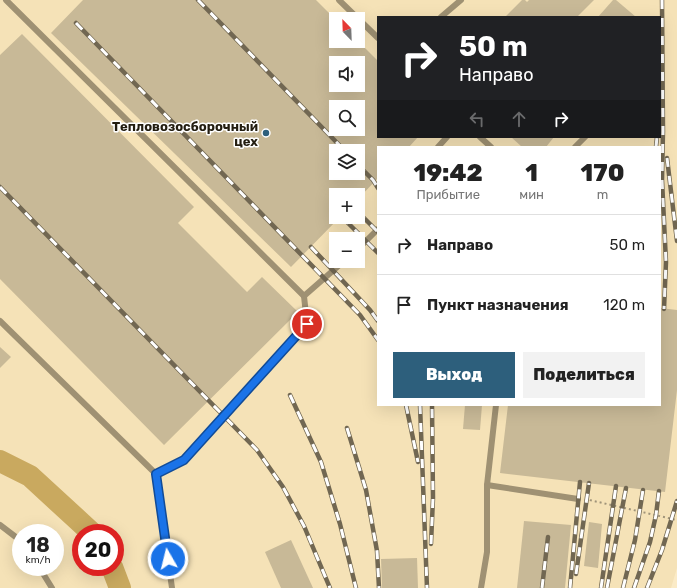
<!DOCTYPE html>
<html lang="ru">
<head>
<meta charset="utf-8">
<style>
  :root { --surface:#fff; --page:#f2f2f2; --text:#222; --muted:#767676; --line:#e0e0e0; --accent:#2d5f7c }
  body { margin:0; font-family:Rubik,sans-serif; background:var(--page); color:var(--text); height:100vh; display:flex; flex-direction:column; font-size:15px; white-space:nowrap }
  * { box-sizing:border-box; margin:0 }
  p { font-size:13px; color:var(--muted) }
  .icon { flex:none; width:22px; height:22px; fill:none; stroke:currentColor; stroke-width:2; stroke-linecap:round; stroke-linejoin:round }
  .map { position:relative; flex:1; overflow:hidden }
  .drawer { position:absolute; left:377px; top:146px; width:284px; height:260px; display:flex; flex-direction:column; background:var(--surface); border-radius:0px; box-shadow:0 4px 16px #0002 }
  .drawer>* { flex:none }
  .hud { position:absolute; left:377px; top:16px; width:284px; height:122px; border-radius:0px; box-shadow:0 4px 16px #0002; background:#202124; color:#fff; overflow:hidden }
  .needle { width:26px; rotate:337deg }
  .buttons { position:absolute; left:329px; top:12px; display:grid; gap:8px }
  .buttons a { display:grid; place-items:center; width:36px; height:36px; border-radius:0px; background:var(--surface); box-shadow:0 4px 16px #0002; font-size:20px }
  .speed { position:absolute; left:12px; top:524px; display:flex; gap:8px; font-size:20px; font-weight:700; text-align:center }
  .speed>* { display:grid; place-content:center; width:52px; height:52px; border-radius:50%; background:var(--surface); box-shadow:0 4px 16px #0002; line-height:1 }
  .speed small { font-size:10px; font-weight:400 }
  .speed .limit { border:6px solid #d22; background:#fff; color:#111 }
  .pin { position:absolute; display:grid; place-items:center; width:34px; height:34px; color:#fff; margin:-17px; border:2px solid #fff; border-radius:50%; box-shadow:0 1px 4px #0007 }
  .me { position:absolute; width:44px; margin:-22px; rotate:352deg; stroke-linejoin:round; filter:drop-shadow(0 0 3px #0008) }
  .turn { display:flex; align-items:center; gap:14px; height:84px; padding:0 16px; font-size:18px }
  .turn .icon { width:52px; height:52px; stroke-width:2.5 }
  .turn b { display:block; font-size:28px; line-height:34px }
  .lanes { display:flex; align-items:center; height:38px; padding:0 16px; background:#0003; justify-content:center; gap:20px; direction:ltr }
  .lanes .off { opacity:.35 }
  .eta { display:flex; justify-content:space-evenly; align-items:center; height:68px; text-align:center }
  .eta b { font-size:24px; font-weight:800; line-height:28px }
  .primary-button { display:flex; gap:8px; margin-top:auto; padding:8px 16px }
  .primary-button a { flex:1; height:46px; border-radius:0px; background:var(--accent); color:#fff; font-size:16px; font-weight:800; line-height:46px; text-align:center }
  .primary-button a+a { background:var(--page); color:var(--text) }
  ul { padding:0; list-style:none }
  li { display:flex; align-items:center; gap:12px; height:60px; padding:0 16px; border-top:1px solid var(--line) }
  li div { flex:1 }
  li b { display:block; font-size:15px }
  li em { font-style:normal }
  .map>svg:first-child { display:block }
  .built { fill:#f5e2b7; fill-rule:evenodd }
  .lines { fill:none; stroke-linecap:round; stroke-linejoin:round }
  .river { stroke:#c9a95f; stroke-width:22 }
  .building { fill:#c8b997; fill-rule:evenodd }
  .path { stroke:#9f9379; stroke-width:2; stroke-dasharray:2 3; stroke-linecap:butt }
  .lane { stroke:#9f9173; stroke-width:6 }
  .rail-casing { stroke:#716752; stroke-width:4.5 }
  .rail { stroke:#fff; stroke-width:3; stroke-dasharray:9; stroke-linecap:butt }
  .route-casing { stroke:#114b97; stroke-width:10 }
  .route { stroke:#1a73e8; stroke-width:7 }
  .poi-dot { fill:#2d5f7c; stroke:#fff; stroke-width:1.5 }
  .labels { text-anchor:middle; stroke-width:3; stroke-linejoin:round; paint-order:stroke }
  .poi-label { font-size:13px; font-weight:bold; fill:#231d10; stroke:#fff; text-anchor:end }
</style>
</head>
<body>
<div class="map">
<svg width="677" height="588" viewBox="0 0 677 588">
  <rect width="100%" height="100%" fill="#fbebc7"/>
  <!-- built -->
  <path class="built" d="M0,0h677v568l-6,20h-671zM378,17h282v120h-282zM336,19h22v22h-22zM336,63h22v22h-22zM336,107h22v22h-22zM378,147h282v258h-282zM336,151h22v22h-22zM336,195h22v22h-22zM336,239h22v22h-22zM21,533h34v34h-34zM81,533h34v34h-34z"/>
  <g class="lines">
    <!-- river -->
    <g class="river">
      <polyline points="0,461 30,476 92,533"/>
      <polyline points="112,567 120,588"/>
    </g>
  </g>
  <!-- building -->
  <g class="building">
    <path d="M83,0h233l20,20v21h22l20,20v76h40l-9,10h-31v31l-20,21v-4h-22v22h4l-49,50 -240,-234zM336,63h22v22h-22zM336,107h22v22h-22zM336,151h22v22h-22z"/>
    <polygon points="522,0 525,0 527,2 529,0 594,0 577,17 505,17"/>
    <polygon points="613,0 616,0 636,17 598,17"/>
    <polygon points="22,34 194,207 178,223 247,292 262,277 298,312 164,445 0,279 0,55"/>
    <polygon points="511,137 554,137 546,147 522,147"/>
    <polygon points="660,308 677,310 677,390 665,492 500,473 508,405 660,405"/>
    <polygon points="0,347 11,357 0,368"/>
    <polygon points="465,405 482,405 480,430 463,429"/>
    <polygon points="524,521 571,525 565,588 517,588"/>
    <polygon points="589,522 602,524 598,568 584,566"/>
    <polygon points="291,540 313,588 281,588 265,552"/>
    <polygon points="417,558 418,588 382,588 381,559"/>
  </g>
  <g class="lines">
    <!-- path -->
    <polyline class="path" points="585,499 677,520"/>
    <!-- lane -->
    <g class="lane">
      <polyline points="6,0 304,296"/>
      <polyline points="339,0 378,38"/>
      <polyline points="441,17 461,0"/>
      <polyline points="480,137 491,147"/>
      <polyline points="438,147 447,137"/>
      <polyline points="575,147 585,137"/>
      <polyline points="358,249 378,229"/>
      <polyline points="0,321 156,474 172,588"/>
      <polyline points="156,474 184,460 307,324 304,296 344,261"/>
      <polyline points="487,485 578,499"/>
      <polyline points="0,525 21,541"/>
      <polyline points="39,567 52,588"/>
      <polyline points="481,588 487,552 487,485 496,405"/>
    </g>
    <!-- rail casing -->
    <g class="rail-casing">
      <g id="rail">
        <polyline points="198,0 345,151"/>
        <polyline points="662,0 663,131 662,180 666,262 664,309"/>
        <polyline points="76,23 360,315 378,340"/>
        <polyline points="656,147 657,137"/>
        <polyline points="667,158 677,241"/>
        <polyline points="358,165 373,180 378,188"/>
        <polyline points="0,187 257,450 283,487 304,526 330,588"/>
        <polyline points="358,212 378,232"/>
        <polyline points="342,217 378,253"/>
        <polyline points="311,247 370,310 378,321"/>
        <polyline points="290,395 321,462 340,524 356,588"/>
        <polyline points="406,405 418,462"/>
        <polyline points="420,405 427,588"/>
        <polyline points="347,428 366,490 377,551 379,588"/>
        <polyline points="431,544 433,498 432,405"/>
        <polyline points="576,574 589,483"/>
        <polyline points="542,588 548,537"/>
        <polyline points="570,588 580,482"/>
        <polyline points="601,588 616,486"/>
        <polyline points="607,588 626,488"/>
        <polyline points="623,588 635,540 643,490"/>
        <polyline points="634,588 650,542 656,515 659,491"/>
        <polyline points="647,588 662,550 677,501"/>
      </g>
    </g>
    <!-- rail -->
    <use href="#rail" class="rail"/>
  </g>
  <g class="lines">
    <!-- route casing -->
    <g class="route-casing">
      <polyline id="route" points="168,559 156,474 184,460 307,324"/>
    </g>
    <!-- route -->
    <use href="#route" class="route"/>
  </g>
  <!-- markers -->
  <circle class="poi-dot" cx="266" cy="133" r="4"/>
  <g class="labels">
    <!-- poi labels -->
    <g class="poi-label">
      <text x="258" y="131">Тепловозосборочный<tspan x="258" dy="15">цех</tspan></text>
    </g>
  </g>
</svg>
<div class="buttons">
<a><svg class="needle" viewBox="-14 -14 28 28"><path d="M0-13l5 13h-10z" fill="#e53935"/><path d="M0 13l5-13h-10z" fill="#767676"/></svg></a>
<a><svg class="icon" aria-label="sound" viewBox="0 0 24 24"><path d="M4 9h4l5-4v14l-5-4H4zM17 9q2 3 0 6"/></svg></a>
<a><svg class="icon" aria-label="search" viewBox="0 0 24 24"><circle cx="10" cy="10" r="6"/><path d="M15 15l6 6"/></svg></a>
<a><svg class="icon" aria-label="layers" viewBox="0 0 24 24"><path d="M12 4l9 5-9 5-9-5zM3 14l9 5 9-5"/></svg></a>
<a>+</a>
<a>−</a>
</div>
<div class="speed"><div>18<small>km/h</small></div><div class="limit">20</div></div>
<div class="pin" style="left:307px;top:324px;background:#d93025"><svg class="icon" aria-label="arrive" viewBox="0 0 24 24"><path d="M6 21V4h12l-3 4 3 4H6"/></svg></div>
<svg class="me" style="left:168px;top:559px" viewBox="-20 -20 40 40"><circle r="17" fill="#1a73e8" stroke="#fff" stroke-width="3"/><path d="M0-11L8 9 0 5-8 9z" fill="#fff"/></svg>
<div class="hud">
<div class="turn"><svg class="icon" aria-label="right" viewBox="0 0 24 24"><path d="M7 20v-9h11M14 6l5 5-5 5"/></svg><div><b>50 m</b>Направо</div></div>
<div class="lanes"><svg class="icon off" aria-label="left" viewBox="0 0 24 24"><path d="M17 20v-9H6M10 6l-5 5 5 5"/></svg><svg class="icon off" aria-label="ahead" viewBox="0 0 24 24"><path d="M12 20V5M6 11l6-6 6 6"/></svg><svg class="icon" aria-label="right" viewBox="0 0 24 24"><path d="M7 20v-9h11M14 6l5 5-5 5"/></svg></div>
</div>
<section class="drawer">
<div class="eta">
<div><b>19:42</b><p>Прибытие</p></div>
<div><b>1</b><p>мин</p></div>
<div><b>170</b><p>m</p></div>
</div>
<ul>
<li><svg class="icon" aria-label="right" viewBox="0 0 24 24"><path d="M7 20v-9h11M14 6l5 5-5 5"/></svg><div><b>Направо</b></div><em>50 m</em></li>
<li><svg class="icon" aria-label="arrive" viewBox="0 0 24 24"><path d="M6 21V4h12l-3 4 3 4H6"/></svg><div><b>Пункт назначения</b></div><em>120 m</em></li>
</ul>
<div class="primary-button"><a>Выход</a><a>Поделиться</a></div>
</section>
</div>
</body>
</html>
